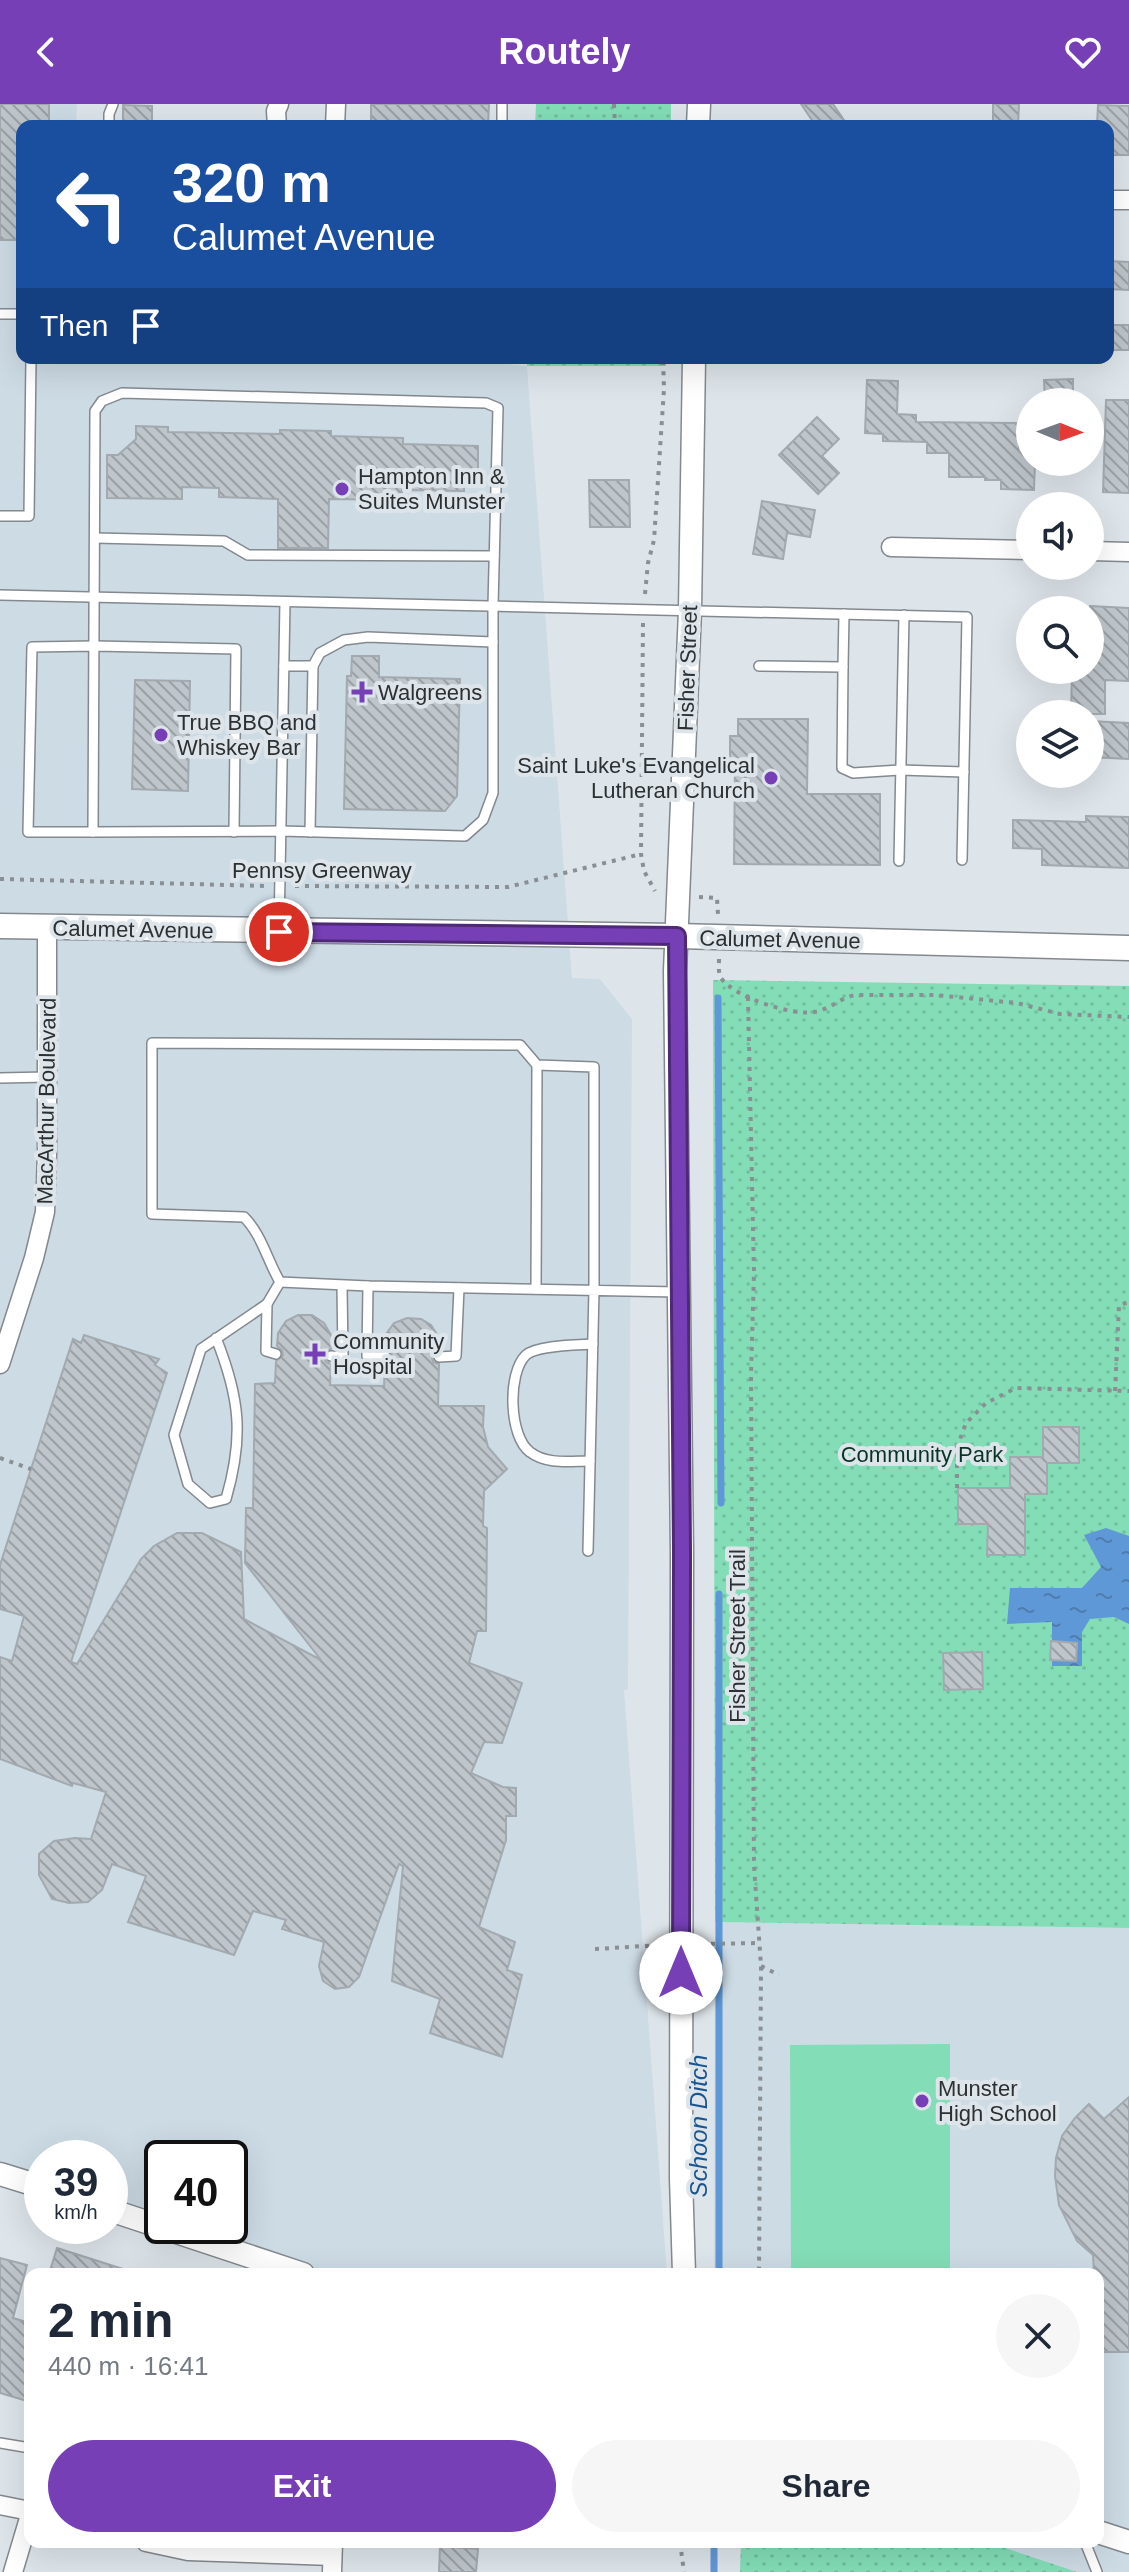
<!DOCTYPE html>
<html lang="en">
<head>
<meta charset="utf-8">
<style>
  :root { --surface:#fff; --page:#f6f6f7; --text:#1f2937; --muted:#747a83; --accent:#763fb6 }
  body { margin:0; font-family:Arial,sans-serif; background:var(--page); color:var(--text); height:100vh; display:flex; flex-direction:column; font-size:30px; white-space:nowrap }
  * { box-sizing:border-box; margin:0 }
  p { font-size:26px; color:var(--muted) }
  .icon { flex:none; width:44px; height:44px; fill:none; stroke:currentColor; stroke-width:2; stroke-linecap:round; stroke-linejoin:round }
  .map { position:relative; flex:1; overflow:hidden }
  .sheet { position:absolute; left:24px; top:2164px; width:1080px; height:280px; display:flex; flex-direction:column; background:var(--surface); border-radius:16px; box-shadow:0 8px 32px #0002 }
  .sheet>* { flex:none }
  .banner { position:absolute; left:16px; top:16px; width:1098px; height:244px; border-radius:16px; box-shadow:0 8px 32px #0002; background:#1a4fa0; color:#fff; overflow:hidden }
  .needle { width:52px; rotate:91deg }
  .controls { position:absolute; left:1016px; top:284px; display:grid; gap:16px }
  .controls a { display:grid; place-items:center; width:88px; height:88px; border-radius:50%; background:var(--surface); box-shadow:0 8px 32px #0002; font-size:40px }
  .speed { position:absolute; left:24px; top:2036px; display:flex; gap:16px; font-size:40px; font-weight:700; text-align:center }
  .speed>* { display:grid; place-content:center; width:104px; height:104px; border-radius:50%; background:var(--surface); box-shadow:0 8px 32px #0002; line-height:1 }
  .speed small { font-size:20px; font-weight:400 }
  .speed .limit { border:4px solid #111; border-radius:12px; background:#fff; color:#111 }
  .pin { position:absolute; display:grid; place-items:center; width:68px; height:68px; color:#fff; margin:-34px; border:4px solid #fff; border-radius:50%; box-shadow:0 2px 8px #0007 }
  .me { position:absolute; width:88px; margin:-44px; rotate:0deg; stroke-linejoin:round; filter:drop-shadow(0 0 6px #0008) }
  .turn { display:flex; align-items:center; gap:28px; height:168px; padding:0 24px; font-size:36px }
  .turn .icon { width:104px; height:104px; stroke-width:2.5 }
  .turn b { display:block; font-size:56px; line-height:68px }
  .then { display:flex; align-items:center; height:76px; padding:0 24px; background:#0003; gap:16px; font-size:30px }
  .round { display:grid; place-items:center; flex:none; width:84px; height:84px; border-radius:42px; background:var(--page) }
  .overview { display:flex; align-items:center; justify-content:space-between; height:136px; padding:0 24px }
  h1 { font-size:48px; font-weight:700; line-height:60px }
  .primary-button { display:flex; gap:16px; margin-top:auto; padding:16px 24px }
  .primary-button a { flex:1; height:92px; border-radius:48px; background:var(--accent); color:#fff; font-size:32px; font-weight:700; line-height:92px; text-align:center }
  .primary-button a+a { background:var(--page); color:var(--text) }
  header { display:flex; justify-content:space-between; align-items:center; height:104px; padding:0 24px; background:var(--accent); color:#fff; font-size:36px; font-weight:700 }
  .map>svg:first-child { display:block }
  .built { fill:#cddbe5 }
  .grass { fill:url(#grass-dots) }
  .garden { fill:#83deb7 }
  .water { fill:url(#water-ripples) }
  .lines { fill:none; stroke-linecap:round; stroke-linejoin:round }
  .stream { stroke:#5f98d6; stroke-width:7 }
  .building { fill:url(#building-back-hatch); stroke:#a3aaaf; stroke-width:2 }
  .service-casing { stroke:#83898e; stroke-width:12 }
  .minor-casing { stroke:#83898e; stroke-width:21 }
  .tertiary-casing { stroke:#83898e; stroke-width:25 }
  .secondary-casing { stroke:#83898e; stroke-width:27 }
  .path { stroke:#898f92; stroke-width:4; stroke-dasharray:4 6; stroke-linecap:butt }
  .service { stroke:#fff; stroke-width:9 }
  .minor { stroke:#fff; stroke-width:18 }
  .tertiary { stroke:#fff; stroke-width:22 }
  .secondary { stroke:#fff; stroke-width:24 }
  .route-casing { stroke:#4d2976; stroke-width:20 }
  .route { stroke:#763fb6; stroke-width:14 }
  .poi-dot { fill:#763fb6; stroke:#dee5ea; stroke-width:3 }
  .labels { text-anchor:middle; stroke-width:8; stroke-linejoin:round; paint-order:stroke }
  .poi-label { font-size:22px; fill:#2d3032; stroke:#dee5ea; text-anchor:start }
  .street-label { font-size:22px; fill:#2d3032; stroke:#dee5ea }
  .park-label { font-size:22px; fill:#073424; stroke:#dee5ea }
  .water-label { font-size:24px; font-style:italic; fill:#1a558f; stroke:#dee5ea }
</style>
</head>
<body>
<header><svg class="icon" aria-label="back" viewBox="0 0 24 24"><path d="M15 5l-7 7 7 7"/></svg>Routely<svg class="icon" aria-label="heart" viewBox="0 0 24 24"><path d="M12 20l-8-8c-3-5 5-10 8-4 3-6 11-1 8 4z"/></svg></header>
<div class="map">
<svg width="1129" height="2468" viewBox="0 0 1129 2468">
  <defs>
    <pattern id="grass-dots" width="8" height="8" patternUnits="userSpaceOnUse" patternTransform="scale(2)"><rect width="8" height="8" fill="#83deb7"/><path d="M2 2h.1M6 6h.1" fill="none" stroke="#71bf9e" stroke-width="1.8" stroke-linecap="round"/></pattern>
    <pattern id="water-ripples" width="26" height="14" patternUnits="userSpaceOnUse" patternTransform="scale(2)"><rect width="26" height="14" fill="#5f98d6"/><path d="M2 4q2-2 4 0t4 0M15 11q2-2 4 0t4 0" fill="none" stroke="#4f7cae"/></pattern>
    <pattern id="building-back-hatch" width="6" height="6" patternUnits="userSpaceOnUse" patternTransform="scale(2)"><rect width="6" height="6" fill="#bec5cb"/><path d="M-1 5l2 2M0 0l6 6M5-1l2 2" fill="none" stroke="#9ba0a5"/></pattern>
  </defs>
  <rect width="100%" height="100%" fill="#dee5ea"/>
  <!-- built -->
  <g class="built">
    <polygon points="0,0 77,0 76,22 22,22 22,254 443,254 527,262 572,874 600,875 632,915 628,1585 624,1586 667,2170 320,2170 174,2122 230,2122 230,2054 162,2054 162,2118 110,2101 110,2054 42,2054 42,2079 0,2065"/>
    <polygon points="715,1818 1129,1824 1129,2468 740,2468 741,2438 1098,2438 1098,2170 714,2170"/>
  </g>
  <!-- grass -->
  <g class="grass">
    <polygon points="536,0 671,0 671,22 535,22"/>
    <rect x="527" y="254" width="139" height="8"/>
    <polygon points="713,876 1129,882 1129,1824 715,1818"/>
    <polygon points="741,2438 987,2438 1077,2468 740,2468"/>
  </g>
  <!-- garden -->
  <polygon class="garden" points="950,1940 950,2170 791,2170 790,1941"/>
  <!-- water -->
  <polygon class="water" points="1106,1424 1129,1432 1129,1520 1114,1513 1090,1515 1082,1528 1082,1562 1052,1562 1052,1518 1007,1520 1010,1484 1082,1484 1101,1463 1084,1431"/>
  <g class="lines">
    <!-- stream -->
    <g class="stream">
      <polyline points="718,894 721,1399"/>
      <polyline points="719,1490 719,2170"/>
      <polyline points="714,2438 714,2468"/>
    </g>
  </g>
  <!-- building -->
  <g class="building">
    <polygon points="0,0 49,0 49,22 22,22 22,136 0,136"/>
    <polygon points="371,0 489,0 488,22 371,20"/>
    <polygon points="801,0 833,0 848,22 816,22"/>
    <polygon points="993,0 1019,0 1018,22 993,22"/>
    <polygon points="123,1 152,2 152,22 123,22"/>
    <polygon points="1098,1 1129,2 1129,51 1108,51 1108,22 1097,22"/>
    <polygon points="1108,157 1129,158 1129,186 1108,185"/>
    <rect x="1108" y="221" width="21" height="25"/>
    <polygon points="1073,275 1073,298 1045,298 1044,276"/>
    <polygon points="867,276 898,277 897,310 916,311 916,318 1020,319 1019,347 1030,347 1030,358 1035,358 1034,386 1001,385 1001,376 985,376 985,373 949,373 949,349 927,349 927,338 883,337 883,330 865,329"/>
    <polygon points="1106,296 1129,296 1129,389 1103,388"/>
    <polygon points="817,313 839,335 822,352 839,369 818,390 779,351"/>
    <polygon points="136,322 168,323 168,328 280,330 280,326 331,327 331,332 403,334 403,340 478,342 478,378 464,377 464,387 402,386 402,396 329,395 328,444 278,444 278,395 219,393 219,384 182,383 182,395 107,394 107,351 118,351 136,335"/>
    <polygon points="589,376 629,376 630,423 590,423"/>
    <polygon points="762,397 815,406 810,433 787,429 783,455 753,450"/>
    <polygon points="1090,502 1129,504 1129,577 1105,576 1105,610 1071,610 1072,566 1090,566"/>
    <polygon points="352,552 379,552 379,573 460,575 457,692 445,707 344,705 347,572 351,572"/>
    <polygon points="135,576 190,577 188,687 132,685"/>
    <polygon points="738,615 808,615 807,690 880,690 880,761 734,760 735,657 730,657 730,632 738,632"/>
    <polygon points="1090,617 1129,619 1129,655 1090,653"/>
    <polygon points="1086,712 1129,713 1129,764 1042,761 1042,745 1013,744 1013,716 1086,718"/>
    <polygon points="298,1211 312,1211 324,1219 332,1233 331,1245 325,1247 324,1252 326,1258 331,1260 330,1281 384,1282 385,1260 389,1258 392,1253 391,1248 385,1245 386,1230 394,1219 407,1214 421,1215 431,1221 438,1232 440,1242 439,1245 434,1247 432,1253 433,1258 439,1260 438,1302 484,1302 483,1323 488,1343 507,1365 484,1387 483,1422 487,1424 486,1527 477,1527 469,1559 522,1579 502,1639 484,1638 471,1669 503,1683 516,1684 516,1712 506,1712 506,1736 479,1823 515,1838 507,1866 522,1871 502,1953 430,1929 440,1895 392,1877 403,1762 399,1760 359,1873 349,1883 335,1885 323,1877 319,1862 324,1838 282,1825 286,1816 253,1807 234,1851 128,1818 146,1772 112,1760 102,1786 88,1798 69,1799 52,1795 39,1771 39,1750 54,1737 75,1734 91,1735 106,1688 73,1679 72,1682 0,1655 0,1553 12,1557 24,1512 0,1505 0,1461 73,1235 81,1239 84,1231 159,1255 155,1261 167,1269 71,1558 77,1560 141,1455 154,1442 177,1429 202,1429 241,1448 244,1515 321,1556 245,1459 246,1404 253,1404 255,1280 275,1279 276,1257 283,1251 282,1246 277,1242 278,1229 286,1217"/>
    <polygon points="1043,1323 1079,1323 1079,1359 1047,1359 1047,1390 1025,1390 1025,1451 987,1451 988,1420 958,1420 958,1384 1010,1384 1010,1353 1043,1353"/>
    <polygon points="1051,1537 1077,1539 1076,1557 1050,1556"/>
    <polygon points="982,1548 983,1585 944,1586 943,1549"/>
    <polygon points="1129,1993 1129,2248 1098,2248 1098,2170 1094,2170 1093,2151 1077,2137 1059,2101 1055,2072 1056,2054 1062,2032 1075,2014 1089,2000 1104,2015"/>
    <polygon points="57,2144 126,2166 125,2170 49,2170"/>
    <polygon points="0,2154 27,2161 13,2214 30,2219 30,2298 0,2289"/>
    <polygon points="440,2442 478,2445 476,2468 439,2468"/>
  </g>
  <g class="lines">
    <!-- service casing -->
    <g class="service-casing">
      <g id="service">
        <polyline points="109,22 109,10 113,0"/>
        <polyline points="502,22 502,0"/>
        <polyline points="0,210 22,210"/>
        <polygon points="122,289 486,299 498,304 493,502 493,689 483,716 465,732 281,727 93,728 95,307 102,297"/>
        <polyline points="0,412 29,412 31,254"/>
        <polyline points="95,434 224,437 248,451 494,452"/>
        <polyline points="0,491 967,513 962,756"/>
        <polyline points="284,562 313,562 320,549 344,536 368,533 493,538"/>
        <polyline points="759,562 843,563 842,664 853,669 900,666 964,668"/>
        <polyline points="843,563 844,510"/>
        <polyline points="93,728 28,728 32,543 95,542 236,545 234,728"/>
        <polyline points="310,728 313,562"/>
        <polyline points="899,757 904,511"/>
        <polyline points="279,826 285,498"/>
        <polyline points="0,974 47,973"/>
        <polyline points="368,1182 367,1252 385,1252"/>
        <polyline points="536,1185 537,961"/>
        <path d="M216,1234c24,60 28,99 10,161l-16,4 -22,-19 -14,-49 27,-86 66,-45"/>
        <polyline points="276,1250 266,1247 267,1200 280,1178"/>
        <polyline points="331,1252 343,1253 342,1182"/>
        <polyline points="439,1253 456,1252 459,1184"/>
        <path d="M590,1357c-20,0 -43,4 -60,-9 -21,-15 -23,-79 -4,-97 11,-10 51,-10 67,-11"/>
        <path d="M588,1447l6,-261v-223l-57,-2 -17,-20 -368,-2v171l92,3c18,18 23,43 36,65l88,4 310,6"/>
        <polyline points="0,2339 30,2344"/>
        <polyline points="1085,2438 1097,2468"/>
      </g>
    </g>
    <!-- minor casing -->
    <g class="minor-casing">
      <g id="minor">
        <polyline points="277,22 276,7 279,0"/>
        <polyline points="335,22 336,0"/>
        <polyline points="1108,96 1129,96"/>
        <polyline points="891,443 1030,446"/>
        <polyline points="1090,447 1129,448"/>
        <polyline points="0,1260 34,1154 45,1108 47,1049 47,823"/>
        <polyline points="0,2401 30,2407"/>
        <polyline points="146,2438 188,2447 332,2452"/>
        <polyline points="13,2468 30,2411"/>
        <polyline points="332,2468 333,2438"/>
      </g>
    </g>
    <!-- tertiary casing -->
    <g class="tertiary-casing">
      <g id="tertiary">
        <polyline points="698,22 699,0"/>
        <polyline points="0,2070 42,2083"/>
        <polyline points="110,2106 303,2170"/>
        <polyline points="684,2170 681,2074 682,1449 675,867 690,506 694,254"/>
        <polyline points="1098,2428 1129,2438"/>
      </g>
    </g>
    <!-- secondary casing -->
    <g class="secondary-casing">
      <polyline id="secondary" points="0,822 677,832 1129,844"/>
    </g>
    <!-- path -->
    <g class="path">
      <polyline points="614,0 615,22"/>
      <polyline points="645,490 648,459 654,436 664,285 663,254"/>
      <polyline points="643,519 641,750 644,767 655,787"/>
      <polyline points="0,775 266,782"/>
      <polyline points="295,782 508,783 641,750"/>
      <polyline points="699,793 717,794 718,811"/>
      <path d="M719,855c0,7 -1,13 2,19 13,19 71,38 93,34 15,-2 26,-14 41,-17h80l82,8 43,11 69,3"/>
      <polyline points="748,893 754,1169 751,1270 754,1762 761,1862 759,2170"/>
      <polyline points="1115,1287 1119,1201 1129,1198"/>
      <polyline points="0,1354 31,1365"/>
      <polyline points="957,1384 957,1343 966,1319 986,1299 1016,1284 1129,1287"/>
      <polyline points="701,1840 760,1839"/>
      <polyline points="595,1845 660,1841"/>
      <polyline points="761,1862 779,1871"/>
      <polyline points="680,2438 684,2468"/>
    </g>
    <!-- service -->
    <use href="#service" class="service"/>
    <!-- minor -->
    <use href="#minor" class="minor"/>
    <!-- tertiary -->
    <use href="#tertiary" class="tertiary"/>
    <!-- secondary -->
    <use href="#secondary" class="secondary"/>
  </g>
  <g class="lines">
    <!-- route casing -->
    <g class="route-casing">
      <polyline id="route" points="279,828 677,832 682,1449 681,1869"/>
    </g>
    <!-- route -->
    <use href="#route" class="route"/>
  </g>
  <!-- markers -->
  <g class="poi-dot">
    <circle cx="342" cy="385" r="8"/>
    <path d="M358 576h8v8h8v8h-8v8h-8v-8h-8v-8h8z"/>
    <circle cx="161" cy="631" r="8"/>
    <circle cx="771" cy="674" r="8"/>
    <path d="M311 1238h8v8h8v8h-8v8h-8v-8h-8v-8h8z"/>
    <circle cx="922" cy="1997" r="8"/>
  </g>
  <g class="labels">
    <!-- poi labels -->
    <g class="poi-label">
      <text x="358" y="380">Hampton Inn &amp;<tspan x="358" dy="25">Suites Munster</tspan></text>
      <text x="378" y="596">Walgreens</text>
      <text x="177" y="626">True BBQ and<tspan x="177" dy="25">Whiskey Bar</tspan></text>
      <text x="755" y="669" text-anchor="end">Saint Luke's Evangelical<tspan x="755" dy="25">Lutheran Church</tspan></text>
      <text x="333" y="1245">Community<tspan x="333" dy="25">Hospital</tspan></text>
      <text x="938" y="1992">Munster<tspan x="938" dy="25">High School</tspan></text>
    </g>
    <!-- street labels -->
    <g class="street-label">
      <text transform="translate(687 564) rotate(-88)" y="8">Fisher Street</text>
      <text x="322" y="774">Pennsy Greenway</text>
      <text transform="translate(133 825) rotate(1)" y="8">Calumet Avenue</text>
      <text transform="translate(780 835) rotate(1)" y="8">Calumet Avenue</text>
      <text transform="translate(46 997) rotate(-89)" y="8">MacArthur Boulevard</text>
      <text transform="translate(737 1532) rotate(-90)" y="8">Fisher Street Trail</text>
    </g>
    <!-- park labels -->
    <g class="park-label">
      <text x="922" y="1358">Community Park</text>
    </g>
    <!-- water labels -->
    <g class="water-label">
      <text transform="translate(699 2022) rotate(-90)" y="8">Schoon Ditch</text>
    </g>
  </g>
</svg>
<div class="controls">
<a><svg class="needle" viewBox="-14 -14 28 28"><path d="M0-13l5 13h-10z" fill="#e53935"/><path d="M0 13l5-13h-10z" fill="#747a83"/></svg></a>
<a><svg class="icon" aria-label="sound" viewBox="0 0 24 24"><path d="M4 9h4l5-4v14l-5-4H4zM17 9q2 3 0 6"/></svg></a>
<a><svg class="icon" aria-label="search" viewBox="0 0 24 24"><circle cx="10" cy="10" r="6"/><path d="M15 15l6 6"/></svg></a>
<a><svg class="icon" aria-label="layers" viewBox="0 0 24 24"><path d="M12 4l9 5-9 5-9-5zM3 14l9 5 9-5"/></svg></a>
</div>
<div class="speed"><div>39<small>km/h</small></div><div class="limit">40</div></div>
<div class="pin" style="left:279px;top:828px;background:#d93025"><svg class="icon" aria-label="arrive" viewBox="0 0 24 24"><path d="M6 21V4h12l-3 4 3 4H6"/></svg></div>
<svg class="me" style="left:681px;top:1869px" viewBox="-20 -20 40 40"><circle r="19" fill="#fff"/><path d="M0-13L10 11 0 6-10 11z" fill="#763fb6"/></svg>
<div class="banner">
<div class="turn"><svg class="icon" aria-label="left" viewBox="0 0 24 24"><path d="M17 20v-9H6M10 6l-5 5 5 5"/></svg><div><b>320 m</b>Calumet Avenue</div></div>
<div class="then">Then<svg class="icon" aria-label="arrive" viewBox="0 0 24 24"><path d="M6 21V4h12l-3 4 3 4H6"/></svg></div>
</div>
<section class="sheet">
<div class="overview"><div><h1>2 min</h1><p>440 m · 16:41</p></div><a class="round"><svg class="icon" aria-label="close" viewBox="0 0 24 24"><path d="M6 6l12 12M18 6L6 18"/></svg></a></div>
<div class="primary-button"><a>Exit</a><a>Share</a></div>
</section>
</div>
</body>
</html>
